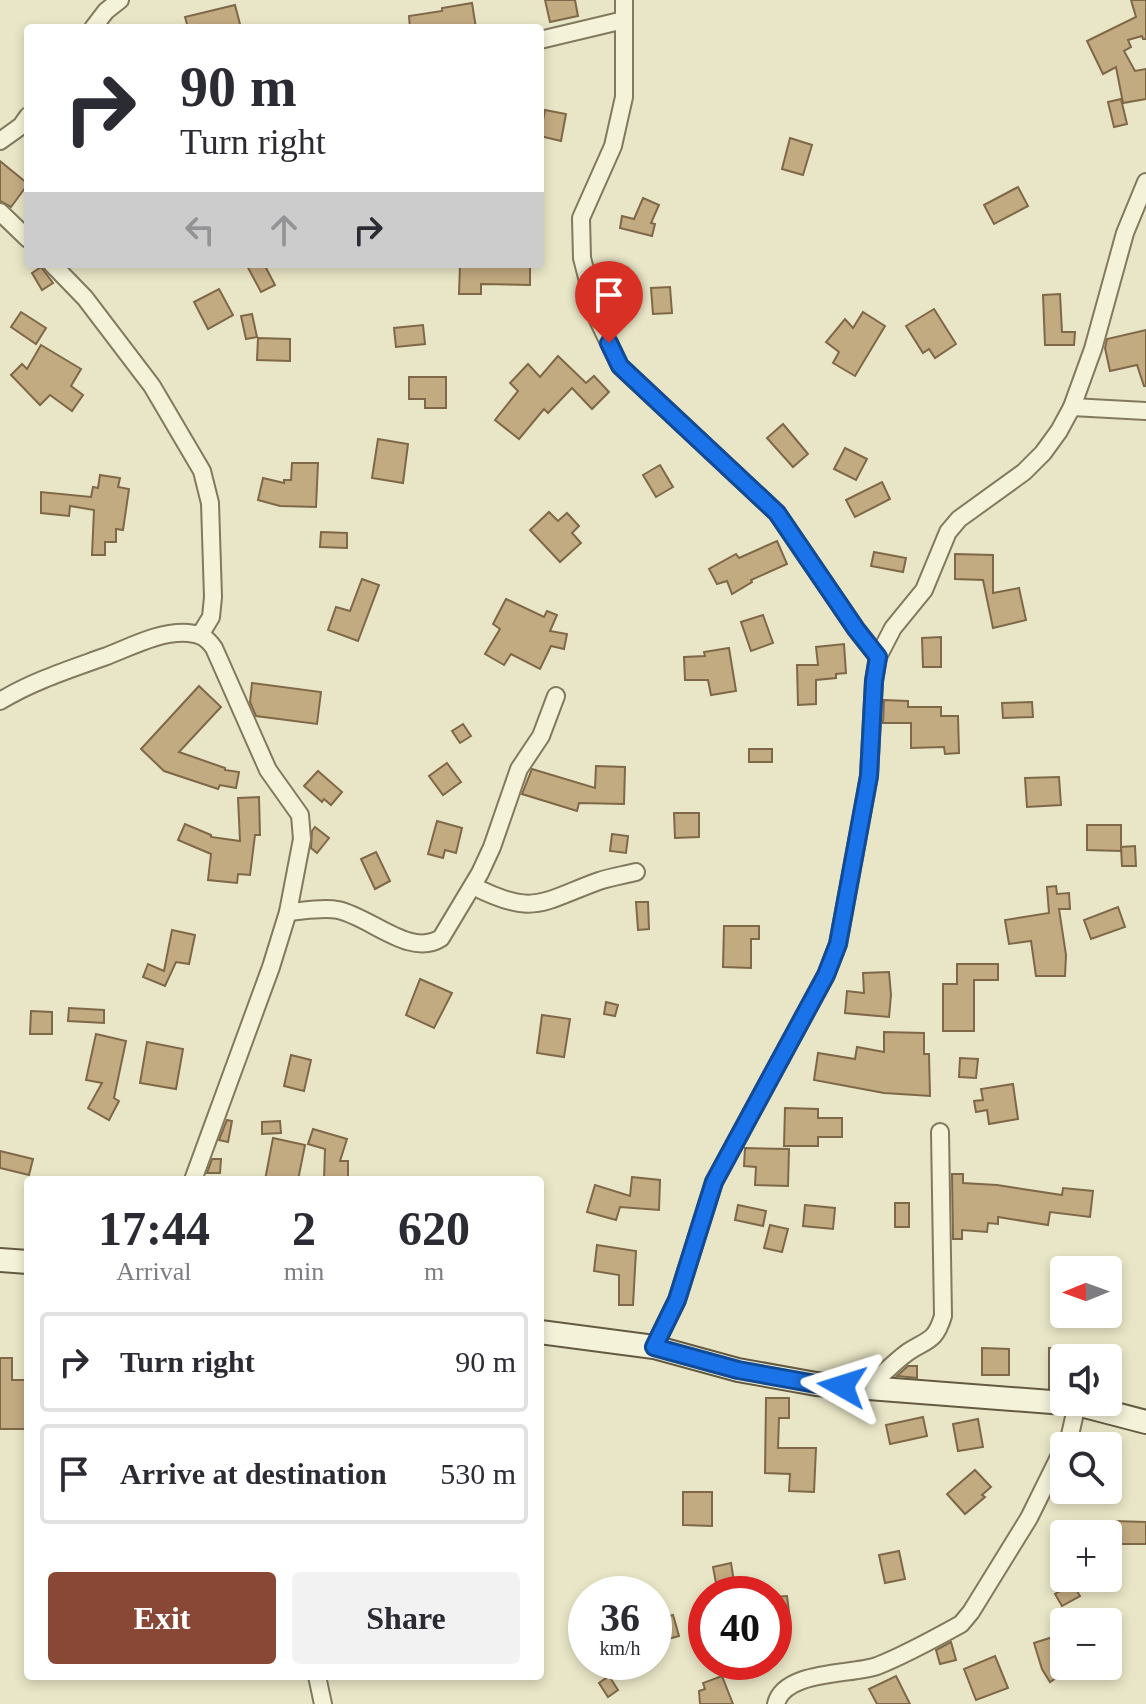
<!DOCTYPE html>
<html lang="en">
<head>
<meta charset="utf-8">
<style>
  :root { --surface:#fff; --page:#f2f2f3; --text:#2b2b33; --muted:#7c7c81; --line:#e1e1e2; --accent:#894736 }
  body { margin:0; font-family:Georgia,serif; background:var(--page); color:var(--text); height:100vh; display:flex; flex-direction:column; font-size:30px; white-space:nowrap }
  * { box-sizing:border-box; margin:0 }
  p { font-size:26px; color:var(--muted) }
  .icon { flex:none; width:44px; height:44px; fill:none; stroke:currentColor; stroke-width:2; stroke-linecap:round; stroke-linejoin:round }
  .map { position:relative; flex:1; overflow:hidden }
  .panel { position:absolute; left:24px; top:1176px; width:520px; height:504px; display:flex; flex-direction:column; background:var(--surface); border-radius:8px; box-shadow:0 4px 12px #0003 }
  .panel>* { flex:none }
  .guide { position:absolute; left:24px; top:24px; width:520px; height:244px; border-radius:8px; box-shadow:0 4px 12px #0003; background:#fff; color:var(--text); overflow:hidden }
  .needle { width:52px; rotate:269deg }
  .buttons { position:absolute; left:1050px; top:1256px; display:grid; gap:16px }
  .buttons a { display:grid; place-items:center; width:72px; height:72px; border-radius:8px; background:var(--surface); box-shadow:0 4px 12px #0003; font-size:40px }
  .speed { position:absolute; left:568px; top:1576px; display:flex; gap:16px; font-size:40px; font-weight:700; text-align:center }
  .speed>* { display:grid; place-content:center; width:104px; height:104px; border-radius:50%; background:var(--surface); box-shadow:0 4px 12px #0003; line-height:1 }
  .speed small { font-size:20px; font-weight:400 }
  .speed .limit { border:12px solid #d22; background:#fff; color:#111 }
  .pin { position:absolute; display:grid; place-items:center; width:68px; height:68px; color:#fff; margin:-82px -34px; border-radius:50% 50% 50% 0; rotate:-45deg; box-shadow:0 0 8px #0007 }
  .pin .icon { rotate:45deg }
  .me { position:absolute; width:88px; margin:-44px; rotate:276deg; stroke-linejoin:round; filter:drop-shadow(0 0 6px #0008) }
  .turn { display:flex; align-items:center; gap:28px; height:168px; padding:0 24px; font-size:36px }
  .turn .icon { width:104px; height:104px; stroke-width:2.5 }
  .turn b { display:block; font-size:56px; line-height:68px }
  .lanes { display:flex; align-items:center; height:76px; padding:0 24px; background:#0003; justify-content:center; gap:40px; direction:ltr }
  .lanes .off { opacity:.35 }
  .eta { display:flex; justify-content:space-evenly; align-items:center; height:136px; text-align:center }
  .eta b { font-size:48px; font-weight:700; line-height:56px }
  .cta { display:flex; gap:16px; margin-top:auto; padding:16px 24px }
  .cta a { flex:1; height:92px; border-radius:8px; background:var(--accent); color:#fff; font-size:32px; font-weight:700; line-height:92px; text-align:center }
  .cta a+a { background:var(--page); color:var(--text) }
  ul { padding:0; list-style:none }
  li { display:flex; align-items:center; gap:24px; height:100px; margin:0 16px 12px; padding:0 8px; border:4px solid var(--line); border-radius:8px }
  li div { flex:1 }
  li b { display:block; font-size:30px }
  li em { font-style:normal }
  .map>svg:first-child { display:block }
  .building { fill:#c2aa81; stroke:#7e6847; stroke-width:2 }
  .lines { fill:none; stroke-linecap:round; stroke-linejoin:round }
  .street-casing { stroke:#82795e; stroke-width:20 }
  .secondary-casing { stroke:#645a41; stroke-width:26 }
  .street { stroke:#f4f2d9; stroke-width:16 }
  .secondary { stroke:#f4f2d9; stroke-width:22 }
  .route-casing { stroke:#114b97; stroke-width:20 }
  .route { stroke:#1a73e8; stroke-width:14 }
</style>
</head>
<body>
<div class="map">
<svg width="1146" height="1704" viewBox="0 0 1146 1704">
  <rect width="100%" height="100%" fill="#e9e6c7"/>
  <!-- building -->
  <g class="building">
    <polygon points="545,0 575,0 578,16 550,22"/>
    <polygon points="1131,0 1146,0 1146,39 1143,39 1142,36 1128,40 1131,47 1124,51 1135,71 1146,69 1146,99 1123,103 1116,67 1103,74 1087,41 1136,17"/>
    <polygon points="472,3 476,28 410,28 409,16 442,11 442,8"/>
    <polygon points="235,5 241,28 188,28 185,17"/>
    <polygon points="1121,99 1127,124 1114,127 1108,102"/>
    <polygon points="545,110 566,114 561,141 540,136"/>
    <polygon points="790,138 812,145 803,175 782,169"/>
    <polygon points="0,161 28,184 11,207 0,201"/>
    <polygon points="1018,187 1028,206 994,224 984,205"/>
    <polygon points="643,198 659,205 651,223 655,224 652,236 620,228 622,216 634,219"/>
    <polygon points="246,264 264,264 275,285 261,292"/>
    <polygon points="460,265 530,266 530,285 481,284 481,294 459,294"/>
    <polygon points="41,267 53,283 42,290 32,273"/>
    <polygon points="670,287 672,313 653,314 651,288"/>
    <polygon points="219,289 233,315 208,329 194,302"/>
    <polygon points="1060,294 1062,332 1075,332 1074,345 1045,345 1043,295"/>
    <polygon points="934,309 956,344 935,358 929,349 923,353 906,326"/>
    <polygon points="21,312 46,328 36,344 11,327"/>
    <polygon points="863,312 885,326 855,376 833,363 839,352 826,342 845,319 853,328"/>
    <polygon points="252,314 257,337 246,339 241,316"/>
    <polygon points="423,325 425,344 396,347 394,328"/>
    <polygon points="1146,330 1146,386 1144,386 1137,365 1110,371 1105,348 1107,339"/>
    <polygon points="258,338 290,339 290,361 257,360"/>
    <polygon points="41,345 81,369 71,386 83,395 72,411 50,395 40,405 11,375 22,364 27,369"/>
    <polygon points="558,356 586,383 594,376 609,392 592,409 572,388 548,413 544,409 519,439 495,420 518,391 510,383 528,364 540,377"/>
    <polygon points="409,377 446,377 446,408 425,408 425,399 409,399"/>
    <polygon points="783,424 808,454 793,467 767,438"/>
    <polygon points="378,439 408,444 403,483 372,478"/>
    <polygon points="845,448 867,459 856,480 834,469"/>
    <polygon points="292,463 318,463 316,507 280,506 258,500 263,478 284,483 284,480 291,480"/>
    <polygon points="660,465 673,487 656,497 643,475"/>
    <polygon points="100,475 120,478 118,487 129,489 123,530 116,529 116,542 105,542 105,555 92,555 94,510 70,506 69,516 41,513 41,492 91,497 93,487 98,488"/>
    <polygon points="882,482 890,499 855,517 846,500"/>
    <polygon points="549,512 558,521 567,513 579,526 572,533 581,543 560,562 530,530"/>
    <polygon points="321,532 347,533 347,548 320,547"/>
    <polygon points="777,541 787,564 751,580 752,582 732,594 727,581 717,584 709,569 736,554 739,558"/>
    <polygon points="874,552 906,558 903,572 871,566"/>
    <polygon points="955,554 993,555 993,593 1019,588 1026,620 993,628 983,580 955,579"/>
    <polygon points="362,579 379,585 358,641 328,630 336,607 350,611"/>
    <polygon points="506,599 544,617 547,611 557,615 550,631 567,634 564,649 551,646 540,669 511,654 504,665 485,654 500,629 493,624"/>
    <polygon points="763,615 773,643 751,651 741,622"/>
    <polygon points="941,637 941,667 923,667 922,638"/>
    <polygon points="844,644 846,673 836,674 836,678 816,680 816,704 798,705 797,665 818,665 816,647"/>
    <polygon points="729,648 736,691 711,695 708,680 685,680 684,657 705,656 704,652"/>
    <polygon points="252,683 321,692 317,724 256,716 250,702"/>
    <polygon points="199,686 221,707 179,752 225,768 225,770 239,772 236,788 220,785 218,789 164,771 141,749"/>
    <polygon points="884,700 908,701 908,707 941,707 941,716 958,716 959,753 945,754 944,747 911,748 911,723 883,723"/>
    <polygon points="1032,702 1033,717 1003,718 1002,703"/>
    <polygon points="463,724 471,736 460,743 452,731"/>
    <rect x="749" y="749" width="23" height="13"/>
    <polygon points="447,763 461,782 443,795 429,776"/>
    <polygon points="596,766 625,767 624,804 579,803 577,811 522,794 532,769 595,788"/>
    <polygon points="318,771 342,792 331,805 324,799 322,802 304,786"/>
    <polygon points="1059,777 1061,805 1027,807 1025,778"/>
    <polygon points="259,797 260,835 255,835 250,875 238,874 237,883 208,880 211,854 178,840 185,824 211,835 211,837 240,841 238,798"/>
    <polygon points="674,813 699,813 699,837 675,838"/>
    <polygon points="437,821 462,828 456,853 445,850 443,858 428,854"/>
    <polygon points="1087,825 1121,825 1121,851 1087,850"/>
    <polygon points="315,827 329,838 317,853 311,848 312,831"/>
    <polygon points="612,834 628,836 626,853 610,851"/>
    <polygon points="1135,846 1136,866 1122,866 1121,847"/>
    <polygon points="376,852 390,881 375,889 361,859"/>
    <polygon points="1056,886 1057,894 1069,893 1070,909 1059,909 1066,955 1065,976 1036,976 1031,941 1009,944 1005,920 1049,913 1047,887"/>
    <polygon points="636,902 648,902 649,929 638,930"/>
    <polygon points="1118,907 1125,927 1091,939 1084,920"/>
    <polygon points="724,926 759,926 759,939 751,939 751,968 723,967"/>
    <polygon points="172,930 195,935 189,964 176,962 165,986 143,977 148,964 164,971"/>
    <polygon points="957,964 998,964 998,980 974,980 974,1031 943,1031 943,984 957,984"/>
    <polygon points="889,972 891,995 889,1017 845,1013 847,991 864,993 863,973"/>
    <polygon points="420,979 452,993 434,1028 406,1015"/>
    <polygon points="606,1002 618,1005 615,1016 604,1014"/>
    <polygon points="69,1008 104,1010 104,1023 68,1021"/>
    <polygon points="31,1011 52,1012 52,1034 30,1034"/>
    <polygon points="542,1015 570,1019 564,1057 537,1053"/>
    <polygon points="884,1032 924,1033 924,1054 929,1054 930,1096 884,1093 814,1080 818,1053 855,1059 857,1047 884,1052"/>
    <polygon points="96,1034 126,1041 114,1098 119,1101 109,1120 88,1108 102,1083 86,1080"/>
    <polygon points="147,1042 183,1049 176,1089 140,1083"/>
    <polygon points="291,1055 311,1060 304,1091 284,1086"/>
    <polygon points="960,1058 978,1059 976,1078 959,1077"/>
    <polygon points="1013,1084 1018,1119 989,1124 987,1110 976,1112 974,1101 983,1100 981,1089"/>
    <polygon points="785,1108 818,1109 818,1118 842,1118 842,1137 818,1137 818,1146 784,1146"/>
    <polygon points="227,1120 232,1121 228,1142 219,1140"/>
    <polygon points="280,1121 281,1133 262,1134 262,1122"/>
    <polygon points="313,1129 347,1139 340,1161 348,1161 348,1180 324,1180 325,1149 308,1144"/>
    <polygon points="273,1138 305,1145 298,1180 265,1180"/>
    <polygon points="745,1148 789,1149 788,1186 755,1185 756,1167 744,1166"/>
    <polygon points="0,1151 33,1159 29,1175 0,1168"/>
    <polygon points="212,1159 221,1159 220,1173 207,1173"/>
    <polygon points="952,1174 963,1174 963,1183 997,1185 1062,1195 1063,1188 1093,1191 1090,1217 1050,1212 1048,1225 998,1217 998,1224 988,1223 987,1232 962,1230 962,1239 953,1239"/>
    <polygon points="632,1177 660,1180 659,1210 620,1207 616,1220 587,1212 595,1185 630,1196"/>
    <rect x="895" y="1203" width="14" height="24"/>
    <polygon points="738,1205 766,1211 763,1226 735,1220"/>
    <polygon points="805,1205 835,1208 833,1229 803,1226"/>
    <polygon points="770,1225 788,1229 782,1252 764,1248"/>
    <polygon points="597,1245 636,1251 633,1305 619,1305 619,1275 594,1271"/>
    <polygon points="982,1348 1009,1349 1009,1375 982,1375"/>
    <polygon points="1049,1348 1064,1348 1064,1389 1049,1388"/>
    <polygon points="0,1358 12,1358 12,1380 28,1380 28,1429 0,1429"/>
    <polygon points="908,1366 917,1366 917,1378 897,1376"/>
    <polygon points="766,1398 789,1398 789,1418 779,1418 778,1448 816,1448 814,1492 789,1491 790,1474 765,1473"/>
    <polygon points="923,1417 927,1436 890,1444 886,1425"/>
    <polygon points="978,1419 983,1447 958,1451 953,1424"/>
    <polygon points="975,1470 991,1487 982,1495 985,1497 965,1514 947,1494"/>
    <polygon points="683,1492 712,1492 712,1526 683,1525"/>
    <polygon points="1114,1521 1146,1522 1146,1544 1113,1544"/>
    <polygon points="899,1551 905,1579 885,1583 879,1555"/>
    <polygon points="731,1563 736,1594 718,1594 713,1567"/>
    <polygon points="1073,1584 1080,1596 1062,1606 1055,1594"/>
    <polygon points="787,1596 790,1620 777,1621 774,1597"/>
    <polygon points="673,1615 679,1636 657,1642 654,1620"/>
    <polygon points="1059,1635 1064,1649 1064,1673 1050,1682 1042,1669 1034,1643"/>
    <polygon points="951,1642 956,1660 940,1664 936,1650"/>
    <polygon points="995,1656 1008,1688 976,1700 964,1669"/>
    <polygon points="609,1676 618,1690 608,1697 599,1683"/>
    <polygon points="722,1676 733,1704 700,1704 699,1691 705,1689 703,1683"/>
    <polygon points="896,1676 910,1704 877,1704 869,1689"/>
  </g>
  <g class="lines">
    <!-- street casing -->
    <g class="street-casing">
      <g id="street">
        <polyline points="624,0 624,97 613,146 581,218 582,258 598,320 620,366 777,513 856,629 878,657"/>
        <polyline points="93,28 106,11 120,0"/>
        <polyline points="540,40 624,20"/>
        <polyline points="0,141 21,126 28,116"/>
        <polyline points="0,212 28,239"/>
        <polyline points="52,264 85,298 152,386 202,471 210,503 213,597 211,617 200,635"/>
        <polyline points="1072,407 1146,411"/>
        <path d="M0,701c33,-20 68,-31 104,-44 27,-10 55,-26 84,-24 13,1 19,5 26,15l54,122 32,45 2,24 -14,73 -17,55 -78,213"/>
        <path d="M473,886c61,31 68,16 126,-5 12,-4 25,-6 37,-9"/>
        <path d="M288,912c16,-1 34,-5 50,-2 33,7 72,48 103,28l39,-65 12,-26 27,-78 22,-33 15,-40"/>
        <polyline points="654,1347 677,1300 714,1182 826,975 838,944 869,776 874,681 878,657 893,628 924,590 948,532 959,519 1024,472 1043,453 1059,431 1072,407 1093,349 1125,233 1146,182"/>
        <path d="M869,1387c12,-11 25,-25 39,-35 20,-13 27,-10 35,-36l-3,-184"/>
        <polyline points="1065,1446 1070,1435 1077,1404"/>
        <polyline points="317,1676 323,1704"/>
        <path d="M776,1704c8,-34 76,-29 101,-38 28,-11 57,-27 84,-42l10,-12 58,-94 35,-71"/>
      </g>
    </g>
    <!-- secondary casing -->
    <g class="secondary-casing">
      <g id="secondary">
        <polyline points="0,1260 28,1262"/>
        <polyline points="540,1332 654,1347 738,1370 816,1384 1077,1404 1146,1422"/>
      </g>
    </g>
    <!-- street -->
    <use href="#street" class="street"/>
    <!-- secondary -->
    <use href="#secondary" class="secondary"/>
  </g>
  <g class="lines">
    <!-- route casing -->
    <g class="route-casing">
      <polyline id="route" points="609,343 620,366 777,513 856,629 878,657 874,681 869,776 838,944 826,975 714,1182 677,1300 654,1347 738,1370 816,1384 842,1386"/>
    </g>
    <!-- route -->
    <use href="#route" class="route"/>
  </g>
</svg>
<div class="buttons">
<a><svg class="needle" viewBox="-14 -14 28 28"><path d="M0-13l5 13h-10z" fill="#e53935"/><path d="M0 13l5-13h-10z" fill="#7c7c81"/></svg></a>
<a><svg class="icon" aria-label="sound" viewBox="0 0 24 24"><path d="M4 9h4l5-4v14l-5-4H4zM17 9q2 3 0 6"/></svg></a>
<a><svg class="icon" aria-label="search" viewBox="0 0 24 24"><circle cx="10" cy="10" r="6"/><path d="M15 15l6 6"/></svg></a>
<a>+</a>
<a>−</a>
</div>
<div class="speed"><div>36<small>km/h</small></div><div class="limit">40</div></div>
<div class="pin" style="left:609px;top:343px;background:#d93025"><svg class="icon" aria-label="arrive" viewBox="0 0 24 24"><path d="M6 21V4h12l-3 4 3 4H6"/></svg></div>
<svg class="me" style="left:842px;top:1386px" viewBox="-20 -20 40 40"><path d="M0-17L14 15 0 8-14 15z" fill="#1a73e8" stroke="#fff" stroke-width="4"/></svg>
<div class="guide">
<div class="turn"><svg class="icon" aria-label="right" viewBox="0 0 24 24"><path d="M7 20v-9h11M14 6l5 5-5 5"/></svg><div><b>90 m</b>Turn right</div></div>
<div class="lanes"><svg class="icon off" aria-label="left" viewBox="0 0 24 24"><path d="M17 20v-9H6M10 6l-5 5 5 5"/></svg><svg class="icon off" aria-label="ahead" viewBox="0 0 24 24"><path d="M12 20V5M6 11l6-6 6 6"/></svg><svg class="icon" aria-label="right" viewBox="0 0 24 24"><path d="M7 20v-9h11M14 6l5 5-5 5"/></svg></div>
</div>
<section class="panel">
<div class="eta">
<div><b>17:44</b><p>Arrival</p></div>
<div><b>2</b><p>min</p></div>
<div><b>620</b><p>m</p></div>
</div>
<ul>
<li><svg class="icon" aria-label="right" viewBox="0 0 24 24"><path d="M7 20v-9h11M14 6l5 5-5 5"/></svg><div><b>Turn right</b></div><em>90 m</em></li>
<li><svg class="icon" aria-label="arrive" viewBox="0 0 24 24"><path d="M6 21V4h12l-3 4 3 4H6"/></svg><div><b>Arrive at destination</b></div><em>530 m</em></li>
</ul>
<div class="cta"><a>Exit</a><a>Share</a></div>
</section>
</div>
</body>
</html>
